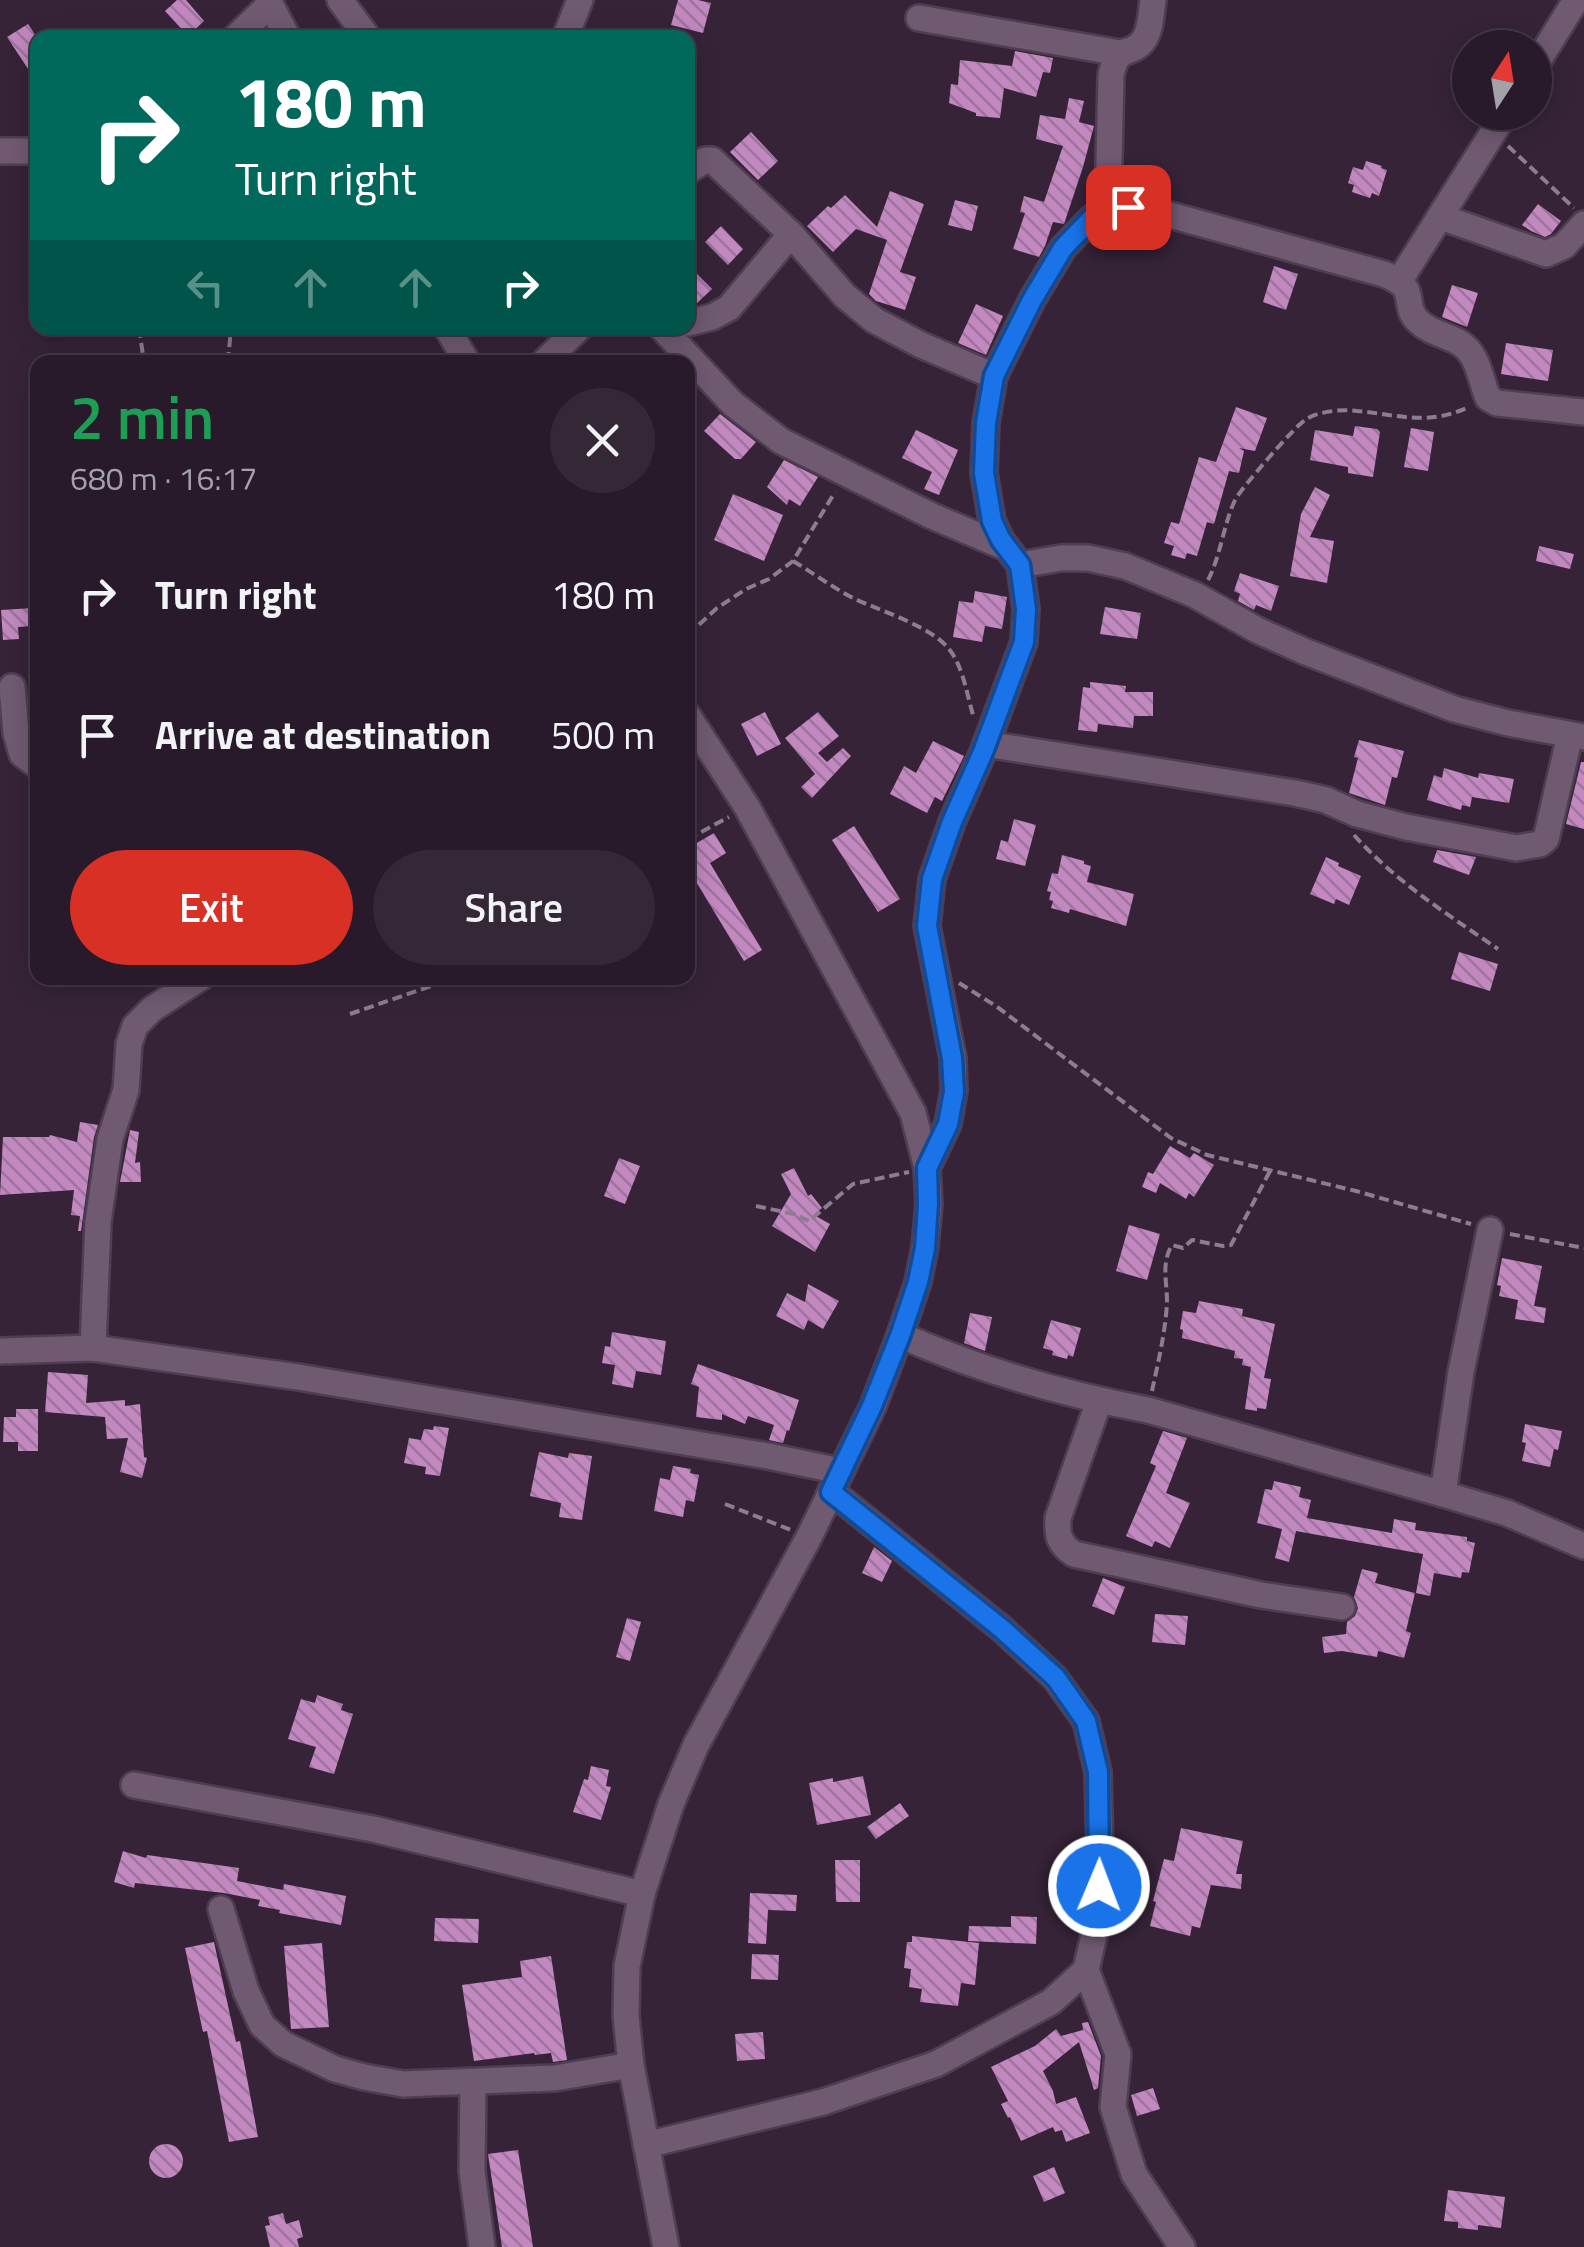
<!DOCTYPE html>
<html lang="en">
<head>
<meta charset="utf-8">
<style>
  :root { --surface:#281a2a; --page:#342736; --text:#f1f3f6; --muted:#a5a1a8; --line:#443847; --accent:#d93025 }
  body { margin:0; font-family:"Titillium Web",sans-serif; background:var(--page); color:var(--text); height:100vh; display:flex; flex-direction:column; font-size:38px; white-space:nowrap }
  * { box-sizing:border-box; margin:0 }
  p { font-size:32px; color:var(--muted) }
  .icon { flex:none; width:55px; height:55px; fill:none; stroke:currentColor; stroke-width:2; stroke-linecap:round; stroke-linejoin:round }
  .map { position:relative; flex:1; overflow:hidden }
  .side { position:absolute; left:30px; top:355px; width:665px; height:630px; display:flex; flex-direction:column; background:var(--surface); border-radius:20px; box-shadow:0 5px 25px #0003,0 0 0 2px var(--line) }
  .side>* { flex:none }
  .guide { position:absolute; left:30px; top:30px; width:665px; height:305px; border-radius:20px; box-shadow:0 5px 25px #0003,0 0 0 2px var(--line); background:#00695c; color:#fff; overflow:hidden }
  .needle { width:65px; rotate:12deg }
  .tools { position:absolute; left:1452px; top:30px; display:grid; gap:20px }
  .tools a { display:grid; place-items:center; width:100px; height:100px; border-radius:50%; background:var(--surface); box-shadow:0 5px 25px #0003,0 0 0 2px var(--line); font-size:50px }
  .pin { position:absolute; display:grid; place-items:center; width:85px; height:85px; color:#fff; margin:-42px; border-radius:20px; box-shadow:0 5px 15px #0006 }
  .me { position:absolute; width:110px; margin:-55px; rotate:1deg; stroke-linejoin:round; filter:drop-shadow(0 0 8px #0008) }
  .turn { display:flex; align-items:center; gap:35px; height:210px; padding:0 40px; font-size:45px }
  .turn .icon { width:130px; height:130px; stroke-width:2.5 }
  .turn b { display:block; font-size:70px; line-height:85px }
  .lanes { display:flex; align-items:center; height:95px; padding:0 40px; background:#0003; justify-content:center; gap:50px; direction:ltr }
  .lanes .off { opacity:.35 }
  .round { display:grid; place-items:center; flex:none; width:105px; height:105px; border-radius:52px; background:var(--page) }
  .summary { display:flex; align-items:center; justify-content:space-between; height:170px; padding:0 40px }
  h1 { font-size:60px; font-weight:600; line-height:75px; color:#1e9e55 }
  .action { display:flex; gap:20px; margin-top:auto; padding:20px 40px }
  .action a { flex:1; height:115px; border-radius:60px; background:var(--accent); color:#fff; font-size:40px; font-weight:600; line-height:115px; text-align:center }
  .action a+a { background:var(--page); color:var(--text) }
  ul { padding:0; list-style:none }
  li { display:flex; align-items:center; gap:30px; height:140px; padding:0 40px }
  li div { flex:1 }
  li b { display:block; font-size:38px }
  li em { font-style:normal }
  .map>svg:first-child { display:block }
  .building { fill:url(#building-back-hatch) }
  .lines { fill:none; stroke-linecap:round; stroke-linejoin:round }
  .minor-casing { stroke:#4f3e51; stroke-width:30 }
  .path { stroke:#8d7d8e; stroke-width:4; stroke-dasharray:10 5; stroke-linecap:butt }
  .minor { stroke:#705a72; stroke-width:25 }
  .route-casing { stroke:#114b97; stroke-width:25 }
  .route { stroke:#1a73e8; stroke-width:18 }
</style>
</head>
<body>
<div class="map">
<svg width="1584" height="2247" viewBox="0 0 1584 2247">
  <defs>
    <pattern id="building-back-hatch" width="6" height="6" patternUnits="userSpaceOnUse" patternTransform="scale(2.5)"><rect width="6" height="6" fill="#c288bf"/><path d="M-1 5l2 2M0 0l6 6M5-1l2 2" fill="none" stroke="#9d749b"/></pattern>
  </defs>
  <rect width="100%" height="100%" fill="#362338"/>
  <!-- building -->
  <g class="building">
    <polygon points="177,0 186,0 204,21 188,36 165,11"/>
    <polygon points="678,0 698,0 711,3 703,33 671,25"/>
    <polygon points="28,24 38,39 38,84 7,37"/>
    <polygon points="1015,51 1053,58 1050,73 1043,72 1036,97 1004,88 1000,118 976,116 976,113 949,103 951,84 958,85 960,60 1012,66"/>
    <polygon points="1069,98 1084,101 1079,122 1094,126 1083,167 1064,224 1053,222 1045,246 1039,257 1013,249 1025,213 1020,212 1024,196 1044,202 1063,146 1036,139 1040,115 1065,119"/>
    <polygon points="751,132 778,161 758,180 730,152"/>
    <polygon points="1366,161 1382,166 1381,168 1387,170 1379,196 1372,193 1370,198 1352,192 1354,185 1348,183 1353,167 1363,170"/>
    <polygon points="890,191 924,204 900,272 916,277 905,310 876,301 869,294 887,240 856,229 833,252 807,226 828,206 831,208 845,195 877,227"/>
    <polygon points="955,200 978,206 972,231 948,225"/>
    <polygon points="1538,204 1561,221 1551,234 1545,237 1531,231 1522,225"/>
    <polygon points="721,226 743,249 728,265 705,242"/>
    <polygon points="688,265 712,289 696,304 688,306"/>
    <polygon points="1274,266 1298,274 1286,310 1263,302"/>
    <polygon points="1452,285 1478,293 1467,327 1442,317"/>
    <polygon points="976,304 1003,316 986,355 958,343"/>
    <polygon points="1506,343 1553,350 1548,381 1501,374"/>
    <polygon points="1236,407 1267,418 1255,451 1239,448 1244,451 1239,473 1229,471 1214,524 1207,522 1197,556 1187,553 1185,559 1171,555 1174,546 1164,543 1171,522 1179,524 1199,457 1216,462"/>
    <polygon points="720,414 756,442 741,459 735,459 704,431"/>
    <polygon points="1355,426 1377,429 1380,432 1373,477 1348,473 1348,467 1310,460 1315,430 1353,436"/>
    <polygon points="1411,428 1434,432 1428,471 1404,467"/>
    <polygon points="916,430 958,450 939,495 924,489 932,472 902,458"/>
    <polygon points="784,460 818,477 800,506 789,499 787,505 767,487"/>
    <polygon points="1315,487 1330,495 1310,537 1334,541 1327,583 1290,576 1301,514"/>
    <polygon points="733,494 783,515 764,561 714,540"/>
    <polygon points="1539,546 1574,554 1570,569 1536,561"/>
    <polygon points="1240,573 1279,586 1271,611 1256,605 1254,610 1238,601 1240,594 1234,591"/>
    <polygon points="975,591 1007,597 1002,629 985,626 982,642 953,637 959,601 973,603"/>
    <polygon points="1105,607 1141,613 1137,639 1100,634"/>
    <polygon points="33,608 34,626 18,627 19,639 3,640 1,610"/>
    <polygon points="1090,682 1126,686 1125,692 1153,692 1153,716 1134,716 1133,728 1098,724 1097,732 1078,730 1083,687 1090,688"/>
    <polygon points="765,712 781,744 757,756 741,724"/>
    <polygon points="818,712 839,736 818,753 827,762 843,748 851,756 812,798 801,787 815,774 785,738"/>
    <polygon points="1359,740 1404,751 1397,778 1392,777 1385,805 1349,793 1358,758 1354,757"/>
    <polygon points="933,741 964,756 942,801 935,797 927,813 890,794 904,766 916,773"/>
    <polygon points="1581,762 1584,762 1584,829 1566,824"/>
    <polygon points="1444,768 1478,778 1479,773 1514,779 1509,803 1472,797 1470,807 1462,805 1461,810 1427,800 1434,775 1442,778"/>
    <polygon points="1014,819 1036,825 1025,866 996,859 1001,840 1008,842"/>
    <polygon points="854,826 900,899 878,912 832,840"/>
    <polygon points="714,833 726,853 710,863 762,950 744,961 689,870 696,866 688,848"/>
    <polygon points="1437,850 1476,857 1469,875 1433,862"/>
    <polygon points="1062,855 1084,861 1084,864 1091,866 1087,882 1134,894 1126,926 1070,909 1069,913 1051,908 1053,901 1049,900 1051,892 1047,891 1052,873 1058,874"/>
    <polygon points="1326,857 1339,863 1338,866 1361,876 1349,905 1336,899 1334,904 1310,894"/>
    <polygon points="1459,952 1498,964 1490,991 1451,979"/>
    <polygon points="80,1122 98,1125 94,1137 81,1231 78,1231 80,1216 71,1215 74,1190 0,1195 3,1137 49,1137 50,1135 77,1142"/>
    <polygon points="130,1130 139,1132 135,1163 140,1162 141,1182 120,1182"/>
    <polygon points="1170,1146 1190,1158 1194,1153 1214,1165 1194,1197 1189,1193 1186,1199 1160,1183 1156,1193 1142,1187 1148,1172 1153,1174"/>
    <polygon points="619,1158 640,1166 625,1204 604,1196"/>
    <polygon points="794,1168 808,1196 811,1194 822,1208 814,1215 830,1224 815,1252 772,1226 791,1194 781,1174"/>
    <polygon points="1129,1225 1160,1234 1147,1280 1116,1271"/>
    <polygon points="1502,1258 1542,1266 1534,1306 1546,1308 1544,1323 1515,1319 1518,1300 1499,1296 1501,1286 1497,1285"/>
    <polygon points="808,1284 839,1301 823,1329 808,1320 804,1330 776,1316 787,1293 805,1302"/>
    <polygon points="1199,1301 1243,1309 1242,1316 1275,1324 1264,1378 1271,1379 1266,1409 1257,1408 1257,1411 1245,1409 1251,1367 1242,1365 1243,1359 1234,1358 1235,1351 1182,1338 1183,1330 1180,1329 1183,1311 1196,1313"/>
    <polygon points="970,1313 992,1317 985,1351 964,1343"/>
    <polygon points="1051,1320 1081,1328 1073,1357 1068,1355 1067,1359 1052,1355 1053,1351 1043,1348"/>
    <polygon points="612,1332 666,1341 661,1375 636,1371 633,1388 612,1384 615,1365 602,1363 605,1346 610,1347"/>
    <polygon points="698,1364 799,1400 789,1431 787,1430 783,1443 769,1440 774,1425 748,1416 745,1424 722,1414 722,1420 696,1417 699,1387 691,1384"/>
    <polygon points="48,1372 88,1375 86,1403 125,1400 125,1406 140,1404 144,1457 147,1458 142,1478 120,1472 128,1438 107,1439 105,1417 45,1412"/>
    <polygon points="16,1409 38,1409 38,1451 18,1451 18,1442 3,1442 4,1417 16,1417"/>
    <polygon points="1525,1424 1562,1431 1558,1450 1554,1449 1550,1467 1522,1461 1526,1443 1522,1442"/>
    <polygon points="434,1426 449,1428 440,1476 425,1474 426,1467 404,1463 409,1438 421,1440 424,1429 433,1430"/>
    <polygon points="1163,1431 1187,1438 1166,1493 1190,1503 1170,1548 1155,1541 1152,1547 1126,1536 1156,1466 1150,1463"/>
    <polygon points="539,1452 568,1458 569,1453 592,1456 582,1520 559,1517 561,1503 530,1496"/>
    <polygon points="673,1466 691,1469 690,1473 699,1475 694,1502 686,1500 683,1517 654,1511 660,1478 670,1480"/>
    <polygon points="1274,1481 1301,1487 1299,1497 1311,1500 1307,1518 1392,1533 1394,1519 1416,1523 1415,1530 1467,1537 1467,1541 1475,1543 1469,1573 1462,1572 1461,1578 1434,1573 1430,1596 1416,1593 1423,1554 1296,1531 1289,1562 1275,1558 1282,1529 1257,1523 1265,1489 1272,1490"/>
    <polygon points="874,1547 892,1561 882,1582 862,1573"/>
    <polygon points="1362,1569 1378,1573 1375,1583 1415,1593 1406,1631 1411,1633 1404,1658 1378,1651 1377,1657 1342,1651 1324,1653 1322,1637 1346,1634 1347,1622 1355,1616 1358,1608 1354,1597"/>
    <polygon points="1103,1578 1125,1587 1114,1615 1092,1606"/>
    <polygon points="1155,1614 1188,1616 1185,1645 1152,1642"/>
    <polygon points="627,1618 641,1622 630,1661 616,1657"/>
    <polygon points="317,1695 343,1704 341,1710 353,1714 334,1774 309,1767 316,1747 288,1739 301,1699 315,1703"/>
    <polygon points="591,1766 609,1770 606,1786 611,1787 601,1820 573,1812 584,1779 588,1780"/>
    <polygon points="863,1776 871,1815 817,1825 809,1783 833,1778 833,1782"/>
    <polygon points="900,1803 909,1816 876,1839 867,1827"/>
    <polygon points="1181,1828 1243,1841 1236,1874 1242,1874 1241,1889 1211,1885 1200,1928 1192,1926 1190,1936 1150,1926 1156,1902 1153,1901 1164,1859 1174,1861"/>
    <polygon points="123,1851 146,1858 147,1855 239,1868 237,1881 283,1890 284,1884 346,1896 341,1925 279,1913 280,1910 258,1906 260,1900 224,1893 135,1883 134,1888 114,1882"/>
    <polygon points="835,1860 860,1860 860,1902 836,1902"/>
    <polygon points="750,1893 797,1895 796,1911 768,1910 766,1944 748,1943"/>
    <polygon points="1011,1916 1037,1917 1036,1944 968,1941 969,1926 1011,1927"/>
    <polygon points="435,1918 479,1919 478,1943 434,1941"/>
    <polygon points="912,1936 979,1943 975,1985 961,1983 958,2006 920,2002 922,1989 909,1987 911,1969 904,1968 907,1942 912,1942"/>
    <polygon points="214,1942 236,2042 240,2041 258,2137 229,2142 207,2031 203,2032 185,1948"/>
    <polygon points="322,1943 329,2027 291,2029 284,1946"/>
    <polygon points="752,1954 779,1955 778,1980 751,1979"/>
    <polygon points="551,1956 567,2060 553,2062 551,2053 535,2055 534,2053 474,2061 462,1985 522,1977 520,1961"/>
    <polygon points="1088,2022 1101,2056 1098,2088 1094,2090 1079,2042 1043,2071 1053,2091 1056,2104 1076,2097 1090,2133 1066,2142 1062,2130 1055,2132 1053,2127 1021,2141 1010,2117 1008,2118 1001,2104 1008,2101 991,2067 1035,2046 1056,2029 1061,2036 1083,2030 1082,2023"/>
    <polygon points="763,2032 765,2059 737,2061 735,2034"/>
    <polygon points="1153,2088 1160,2109 1137,2116 1131,2095"/>
    <circle cx="166" cy="2161" r="17"/>
    <polygon points="518,2150 533,2247 502,2247 488,2154"/>
    <polygon points="1054,2167 1065,2193 1044,2202 1033,2176"/>
    <polygon points="1448,2190 1505,2197 1501,2228 1478,2225 1478,2230 1458,2228 1458,2222 1444,2221"/>
    <polygon points="283,2213 286,2224 299,2220 303,2237 297,2239 299,2247 270,2247 265,2226 270,2225 268,2217"/>
  </g>
  <g class="lines">
    <!-- minor casing -->
    <g class="minor-casing">
      <g id="minor">
        <polyline points="268,0 288,38"/>
        <polyline points="340,0 368,38"/>
        <polyline points="919,18 1120,53"/>
        <polyline points="235,38 270,4"/>
        <polyline points="565,38 580,0"/>
        <polyline points="1535,66 1576,0"/>
        <polyline points="0,151 38,151"/>
        <polyline points="688,171 705,160 712,160 791,234 845,296 874,320 921,345 994,376"/>
        <path d="M1108,205l3,-130c7,-33 19,-17 32,-34 8,-10 8,-29 10,-41"/>
        <polyline points="1441,217 1546,254 1564,246 1584,224"/>
        <polyline points="1400,280 1506,112"/>
        <polyline points="688,323 712,317 729,308 791,234"/>
        <polyline points="447,328 467,362"/>
        <polyline points="662,328 733,404 781,441 932,516 1007,548"/>
        <polyline points="544,362 579,328"/>
        <polyline points="1020,565 1061,558 1088,558 1125,566 1195,595 1257,630 1306,652 1454,709 1508,723 1584,737"/>
        <polyline points="12,687 16,733 22,754 38,766"/>
        <polyline points="986,744 1295,793 1326,800 1357,814 1406,827 1516,848 1540,844 1546,839 1570,735"/>
        <path d="M927,1168l21,-44 6,-33 -1,-33 -26,-132 5,-47 20,-57 31,-70 41,-110 2,-33 -6,-44 -19,-25 -9,-19 -8,-48 2,-50 8,-47 38,-76 31,-52 28,-29 17,-14 40,4 236,65c38,15 16,29 34,47 12,12 29,14 42,22 19,12 20,36 28,55l9,5 87,9"/>
        <path d="M900,1335c79,35 163,59 248,75l295,84 64,19 77,33"/>
        <polyline points="93,1348 98,1222 110,1139 126,1090 129,1044 135,1026 152,1009 200,978"/>
        <polyline points="0,1351 93,1348 298,1377 768,1456 840,1471"/>
        <path d="M1099,1401l-41,117c-1,18 1,26 16,36l187,41 81,12"/>
        <polyline points="1443,1494 1461,1372 1490,1230"/>
        <polyline points="134,1785 373,1829 642,1894"/>
        <polyline points="221,1909 246,1991 262,2025 283,2044 335,2069 364,2077 403,2084 555,2078 631,2065"/>
        <polyline points="1086,1970 1118,2054 1113,2107 1134,2174 1182,2247"/>
        <polyline points="473,2082 472,2171 482,2247"/>
        <polyline points="646,2145 823,2102 936,2064 1051,2002 1086,1970 1098,1917 1100,1856 1098,1772 1086,1721 1055,1678 1002,1629 831,1491"/>
        <polyline points="666,2247 631,2065 626,2016 627,1966 642,1894 671,1804 696,1745 809,1537 873,1406 900,1335 918,1282 925,1247 929,1204 927,1168 913,1113 747,807 688,716"/>
      </g>
    </g>
    <!-- path -->
    <g class="path">
      <polyline points="1508,146 1574,208"/>
      <polyline points="139,328 144,362"/>
      <polyline points="228,362 231,328"/>
      <path d="M793,561c20,12 39,26 60,37 27,13 78,28 96,51 14,17 18,46 24,66"/>
      <path d="M1208,580c13,-25 15,-54 27,-80 4,-9 60,-74 70,-80 12,-9 38,-11 52,-9 43,4 71,15 112,-4"/>
      <polyline points="688,635 717,608 746,589 769,579 793,561 835,492"/>
      <path d="M1354,835c41,46 93,79 144,114"/>
      <polyline points="688,839 729,817"/>
      <polyline points="959,983 996,1006 1171,1138 1207,1155 1356,1191 1471,1224"/>
      <polyline points="350,1014 437,984 448,978"/>
      <polyline points="756,1206 794,1214 809,1221 853,1184 909,1172"/>
      <polyline points="1510,1234 1584,1248"/>
      <path d="M1152,1391c6,-28 14,-61 15,-90 0,-19 -6,-38 5,-56l11,3 9,-8 31,6 8,-1 40,-76"/>
      <polyline points="725,1504 791,1530"/>
    </g>
    <!-- minor -->
    <use href="#minor" class="minor"/>
  </g>
  <g class="lines">
    <!-- route casing -->
    <g class="route-casing">
      <polyline id="route" points="1099,1886 1098,1772 1086,1721 1056,1678 1002,1629 831,1492 872,1406 900,1336 918,1282 925,1248 928,1204 927,1168 948,1124 954,1092 952,1058 927,926 932,879 952,822 983,752 1024,642 1026,609 1020,565 1001,540 992,521 984,473 986,423 994,376 1032,300 1063,248 1091,219 1108,206 1128,207"/>
    </g>
    <!-- route -->
    <use href="#route" class="route"/>
  </g>
</svg>
<div class="tools">
<a><svg class="needle" viewBox="-14 -14 28 28"><path d="M0-13l5 13h-10z" fill="#e53935"/><path d="M0 13l5-13h-10z" fill="#a5a1a8"/></svg></a>
</div>
<div class="pin" style="left:1128px;top:207px;background:#d93025"><svg class="icon" aria-label="arrive" viewBox="0 0 24 24"><path d="M6 21V4h12l-3 4 3 4H6"/></svg></div>
<svg class="me" style="left:1099px;top:1886px" viewBox="-20 -20 40 40"><circle r="17" fill="#1a73e8" stroke="#fff" stroke-width="3"/><path d="M0-11L8 9 0 5-8 9z" fill="#fff"/></svg>
<div class="guide">
<div class="turn"><svg class="icon" aria-label="right" viewBox="0 0 24 24"><path d="M7 20v-9h11M14 6l5 5-5 5"/></svg><div><b>180 m</b>Turn right</div></div>
<div class="lanes"><svg class="icon off" aria-label="left" viewBox="0 0 24 24"><path d="M17 20v-9H6M10 6l-5 5 5 5"/></svg><svg class="icon off" aria-label="ahead" viewBox="0 0 24 24"><path d="M12 20V5M6 11l6-6 6 6"/></svg><svg class="icon off" aria-label="ahead" viewBox="0 0 24 24"><path d="M12 20V5M6 11l6-6 6 6"/></svg><svg class="icon" aria-label="right" viewBox="0 0 24 24"><path d="M7 20v-9h11M14 6l5 5-5 5"/></svg></div>
</div>
<section class="side">
<div class="summary"><div><h1>2 min</h1><p>680 m · 16:17</p></div><a class="round"><svg class="icon" aria-label="close" viewBox="0 0 24 24"><path d="M6 6l12 12M18 6L6 18"/></svg></a></div>
<ul>
<li><svg class="icon" aria-label="right" viewBox="0 0 24 24"><path d="M7 20v-9h11M14 6l5 5-5 5"/></svg><div><b>Turn right</b></div><em>180 m</em></li>
<li><svg class="icon" aria-label="arrive" viewBox="0 0 24 24"><path d="M6 21V4h12l-3 4 3 4H6"/></svg><div><b>Arrive at destination</b></div><em>500 m</em></li>
</ul>
<div class="action"><a>Exit</a><a>Share</a></div>
</section>
</div>
</body>
</html>
